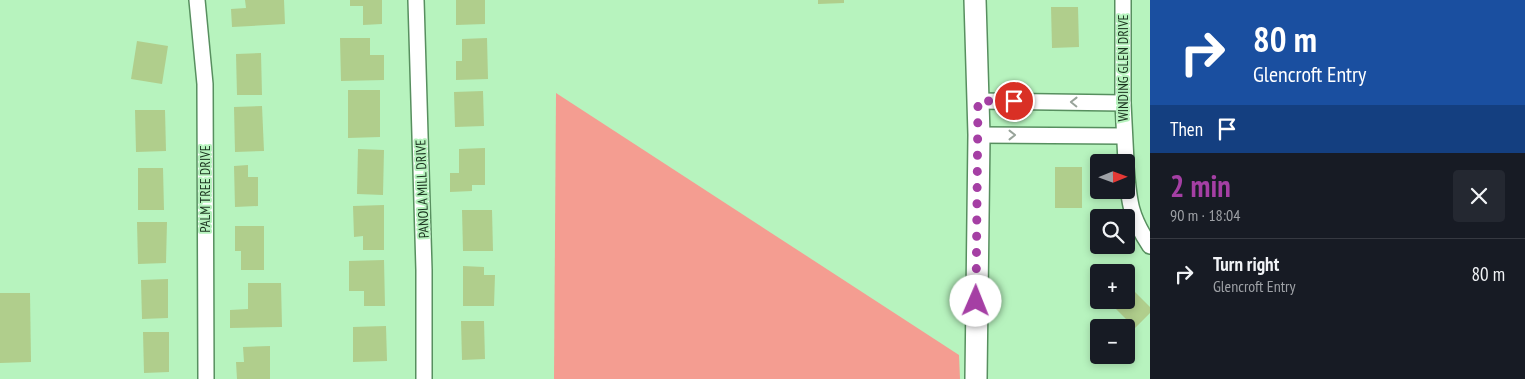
<!DOCTYPE html>
<html lang="en">
<head>
<meta charset="utf-8">
<style>
  :root { --surface:#171b24; --page:#242831; --text:#f1f3f6; --muted:#9ea1a6; --line:#363941; --accent:#a53fa4 }
  body { margin:0; font-family:"PT Sans Narrow",sans-serif; background:var(--page); color:var(--text); height:100vh; display:flex; flex-direction:column; font-size:19px; white-space:nowrap }
  * { box-sizing:border-box; margin:0 }
  p { font-size:16px; color:var(--muted) }
  .icon { flex:none; width:28px; height:28px; fill:none; stroke:currentColor; stroke-width:2; stroke-linecap:round; stroke-linejoin:round }
  .map { position:relative; flex:1; overflow:hidden }
  .side { display:flex; flex-direction:column; background:var(--surface); width:375px }
  .side>* { flex:none }
  .banner { background:#1a4fa0; color:#fff; overflow:hidden }
  .needle { width:32px; rotate:89deg }
  .tools { position:absolute; left:1090px; top:154px; display:grid; gap:10px }
  .tools a { display:grid; place-items:center; width:45px; height:45px; border-radius:5px; background:var(--surface); box-shadow:0 2px 8px #0003; font-size:25px }
  .pin { position:absolute; display:grid; place-items:center; width:42px; height:42px; color:#fff; margin:-21px; border:2px solid #fff; border-radius:50%; box-shadow:0 1px 5px #0007 }
  .me { position:absolute; width:55px; margin:-28px; rotate:1deg; stroke-linejoin:round; filter:drop-shadow(0 0 4px #0008) }
  .turn { display:flex; align-items:center; gap:18px; height:105px; padding:0 20px; font-size:22px }
  .turn .icon { width:65px; height:65px; stroke-width:2.5 }
  .turn b { display:block; font-size:35px; line-height:42px }
  .then { display:flex; align-items:center; height:48px; padding:0 20px; background:#0003; gap:10px; font-size:19px }
  .round { display:grid; place-items:center; flex:none; width:52px; height:52px; border-radius:5px; background:var(--page) }
  .head { display:flex; align-items:center; justify-content:space-between; height:85px; padding:0 20px }
  h1 { font-size:30px; font-weight:600; line-height:38px; color:var(--accent) }
  ul { padding:0; list-style:none }
  li { display:flex; align-items:center; gap:15px; height:70px; padding:0 20px; border-top:1px solid var(--line) }
  li div { flex:1 }
  li b { display:block; font-size:19px }
  li em { font-style:normal }
  main { display:flex; flex:1; min-height:0 }
  .map>svg:first-child { display:block }
  .green { fill:#f49d91 }
  .building { fill:#b0ce8c }
  .lines { fill:none; stroke-linecap:round; stroke-linejoin:round }
  .street-casing { stroke:#578f5f; stroke-width:18 }
  .secondary-casing { stroke:#578f5f; stroke-width:24 }
  .street { stroke:#fff; stroke-width:15 }
  .secondary { stroke:#fff; stroke-width:21 }
  .oneway { stroke:#98a39a }
  .route { stroke:#a53fa4; stroke-width:9; stroke-dasharray:0 16.2 }
  .labels { text-anchor:middle; stroke-width:4; stroke-linejoin:round; paint-order:stroke }
  .street-label { font-size:14px; fill:#1a321e; stroke:#b7f3be }
</style>
</head>
<body>
<main>
<div class="map">
<svg width="1150" height="379" viewBox="0 0 1150 379">
  <rect width="100%" height="100%" fill="#b7f3be"/>
  <!-- green -->
  <polygon class="green" points="556,93 959,355 960,379 554,379"/>
  <!-- building -->
  <g class="building">
    <polygon points="245,0 284,0 285,24 232,27 231,9 246,8"/>
    <polygon points="350,0 382,0 382,24 363,25 363,6 350,6"/>
    <polygon points="456,0 485,0 485,24 456,25"/>
    <polygon points="818,0 844,0 844,3 818,4"/>
    <polygon points="1051,7 1078,7 1079,47 1052,48"/>
    <polygon points="340,38 370,38 370,55 384,55 384,80 341,81"/>
    <polygon points="487,38 488,79 456,80 456,61 462,61 462,39"/>
    <polygon points="137,41 168,46 162,84 131,79"/>
    <polygon points="261,53 262,95 237,95 236,54"/>
    <polygon points="348,90 380,90 380,137 348,138"/>
    <polygon points="483,91 484,126 455,127 454,92"/>
    <polygon points="262,106 264,151 235,152 234,107"/>
    <polygon points="135,110 165,110 166,151 136,152"/>
    <polygon points="485,148 485,185 472,185 472,191 450,192 450,173 459,173 459,149"/>
    <polygon points="358,149 384,150 383,195 357,194"/>
    <polygon points="248,165 248,177 258,177 258,206 235,207 234,166"/>
    <rect x="1055" y="167" width="27" height="41"/>
    <polygon points="138,168 163,168 164,210 138,210"/>
    <polygon points="384,205 384,250 363,250 363,236 354,237 353,206"/>
    <polygon points="462,210 492,210 493,251 463,251"/>
    <polygon points="137,222 167,222 166,263 138,264"/>
    <polygon points="235,226 264,226 264,270 241,270 241,251 235,251"/>
    <polygon points="384,260 385,306 364,306 364,291 349,291 349,261"/>
    <polygon points="463,266 484,267 484,275 495,275 494,306 463,306"/>
    <polygon points="168,279 168,318 142,319 141,280"/>
    <polygon points="248,283 281,283 282,327 230,328 230,310 248,309"/>
    <polygon points="1126,283 1150,307 1150,313 1135,328 1107,300 1126,300"/>
    <polygon points="0,293 30,293 31,362 0,363"/>
    <polygon points="461,321 484,321 485,359 462,360"/>
    <polygon points="386,326 387,361 353,362 353,327"/>
    <polygon points="143,332 169,332 169,372 144,373"/>
    <polygon points="270,346 270,379 237,379 236,362 244,362 243,347"/>
  </g>
  <g class="lines">
    <!-- street casing -->
    <g class="street-casing">
      <g id="street">
        <polyline points="197,0 205,84 206,379"/>
        <polyline points="416,0 424,270 424,379"/>
        <polyline points="1123,0 1123,103 1126,162"/>
        <polyline points="979,101 1123,103"/>
        <polyline points="979,135 1124,136"/>
        <path d="M1126,167c3,35 4,49 24,79"/>
      </g>
    </g>
    <!-- secondary casing -->
    <g class="secondary-casing">
      <polyline id="secondary" points="975,0 979,135 976,379"/>
    </g>
    <!-- street -->
    <use href="#street" class="street"/>
    <!-- secondary -->
    <use href="#secondary" class="secondary"/>
  </g>
  <!-- one-way arrows -->
  <defs><path id="oneway-chevron" d="M-2-3.5L2.5 0L-2 3.5" fill="none" stroke-width="1.6" stroke-linecap="round" stroke-linejoin="round" transform="scale(1.25)"/></defs>
  <g class="oneway">
    <use href="#oneway-chevron" transform="translate(1074 102) rotate(-179)"/>
    <use href="#oneway-chevron" transform="translate(1012 135)"/>
  </g>
  <g class="lines">
    <!-- route -->
    <polyline class="route" points="976,301 978,101 1014,101"/>
  </g>
  <g class="labels">
    <!-- street labels -->
    <g class="street-label">
      <text transform="translate(1123 68) rotate(-90)" y="5">WINDING GLEN DRIVE</text>
      <text transform="translate(205 189) rotate(-90)" y="5">PALM TREE DRIVE</text>
      <text transform="translate(422 189) rotate(-92)" y="5">PANOLA MILL DRIVE</text>
    </g>
  </g>
</svg>
<div class="tools">
<a><svg class="needle" viewBox="-14 -14 28 28"><path d="M0-13l5 13h-10z" fill="#e53935"/><path d="M0 13l5-13h-10z" fill="#9ea1a6"/></svg></a>
<a><svg class="icon" aria-label="search" viewBox="0 0 24 24"><circle cx="10" cy="10" r="6"/><path d="M15 15l6 6"/></svg></a>
<a>+</a>
<a>−</a>
</div>
<div class="pin" style="left:1014px;top:101px;background:#d93025"><svg class="icon" aria-label="arrive" viewBox="0 0 24 24"><path d="M6 21V4h12l-3 4 3 4H6"/></svg></div>
<svg class="me" style="left:976px;top:301px" viewBox="-20 -20 40 40"><circle r="19" fill="#fff"/><path d="M0-13L10 11 0 6-10 11z" fill="#a53fa4"/></svg>
</div>
<section class="side">
<div class="banner">
<div class="turn"><svg class="icon" aria-label="right" viewBox="0 0 24 24"><path d="M7 20v-9h11M14 6l5 5-5 5"/></svg><div><b>80 m</b>Glencroft Entry</div></div>
<div class="then">Then<svg class="icon" aria-label="arrive" viewBox="0 0 24 24"><path d="M6 21V4h12l-3 4 3 4H6"/></svg></div>
</div>
<div class="head"><div><h1>2 min</h1><p>90 m · 18:04</p></div><a class="round"><svg class="icon" aria-label="close" viewBox="0 0 24 24"><path d="M6 6l12 12M18 6L6 18"/></svg></a></div>
<ul>
<li><svg class="icon" aria-label="right" viewBox="0 0 24 24"><path d="M7 20v-9h11M14 6l5 5-5 5"/></svg><div><b>Turn right</b><p>Glencroft Entry</p></div><em>80 m</em></li>
</ul>
</section>
</main>
</body>
</html>
